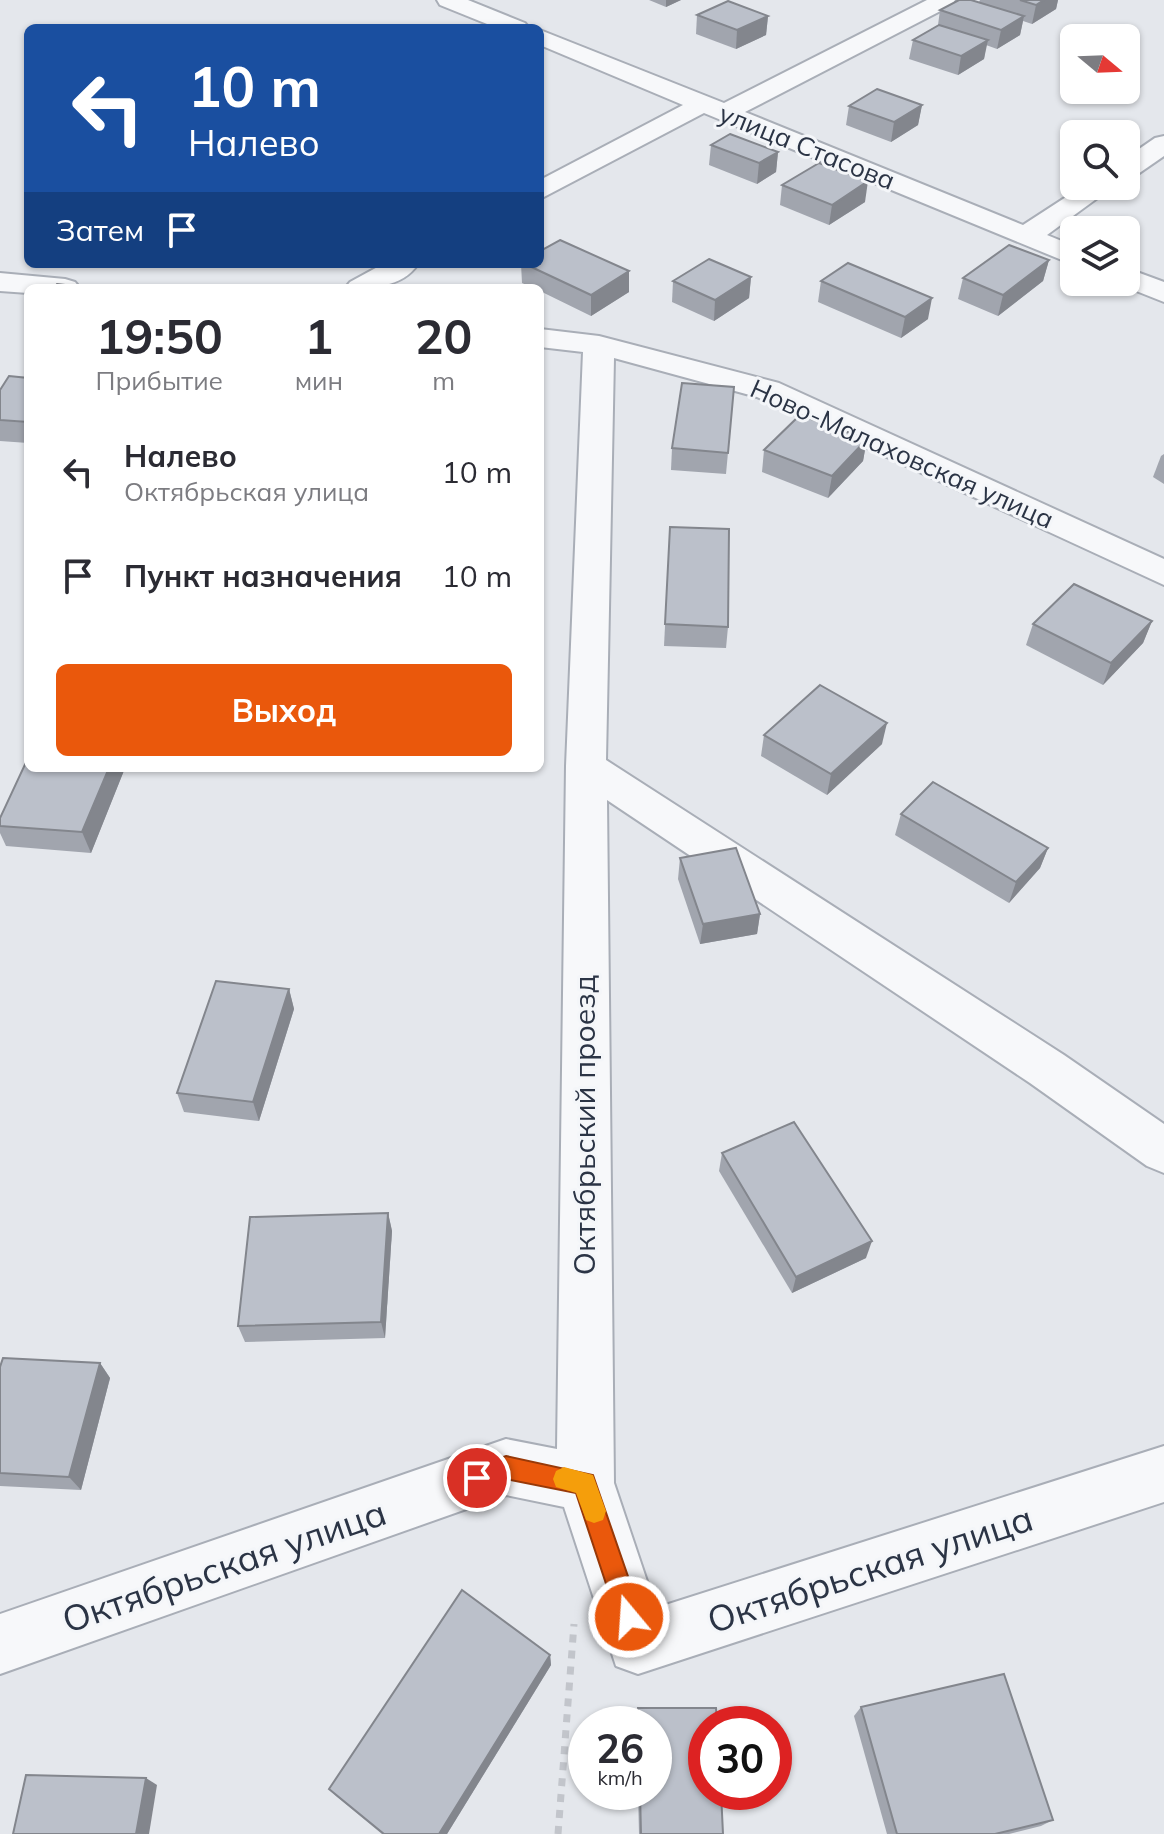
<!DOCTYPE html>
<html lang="ru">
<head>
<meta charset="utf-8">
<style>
  :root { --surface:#fff; --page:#f7f7f7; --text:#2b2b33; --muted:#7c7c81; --accent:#ea580c }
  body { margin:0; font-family:Mulish,sans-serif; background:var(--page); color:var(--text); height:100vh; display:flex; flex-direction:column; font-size:30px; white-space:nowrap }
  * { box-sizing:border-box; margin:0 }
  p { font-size:26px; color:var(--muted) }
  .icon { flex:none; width:44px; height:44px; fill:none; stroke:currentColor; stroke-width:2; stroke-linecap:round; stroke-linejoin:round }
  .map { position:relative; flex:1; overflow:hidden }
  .details { position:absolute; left:24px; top:284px; width:520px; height:488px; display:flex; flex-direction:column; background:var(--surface); border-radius:12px; box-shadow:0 2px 6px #0004 }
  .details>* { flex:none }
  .top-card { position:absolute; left:24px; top:24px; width:520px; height:244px; border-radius:12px; box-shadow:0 2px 6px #0004; background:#1a4fa0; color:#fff; overflow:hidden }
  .needle { width:52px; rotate:109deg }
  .buttons { position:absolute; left:1060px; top:24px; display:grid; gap:16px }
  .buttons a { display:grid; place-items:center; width:80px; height:80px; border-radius:12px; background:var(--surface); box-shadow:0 2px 6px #0004; font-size:40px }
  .speed { position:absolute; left:568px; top:1706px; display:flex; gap:16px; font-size:40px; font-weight:700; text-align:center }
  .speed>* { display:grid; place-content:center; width:104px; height:104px; border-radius:50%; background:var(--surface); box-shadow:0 2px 6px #0004; line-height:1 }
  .speed small { font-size:20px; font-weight:400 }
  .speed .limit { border:12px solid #d22; background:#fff; color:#111 }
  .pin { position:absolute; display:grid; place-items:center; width:68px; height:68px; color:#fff; margin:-34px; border:4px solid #fff; border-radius:50%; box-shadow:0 2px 8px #0007 }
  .me { position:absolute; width:88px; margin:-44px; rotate:342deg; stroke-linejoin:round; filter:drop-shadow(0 0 6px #0008) }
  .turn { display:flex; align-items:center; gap:28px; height:168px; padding:0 32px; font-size:36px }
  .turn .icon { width:104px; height:104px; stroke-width:2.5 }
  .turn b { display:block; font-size:56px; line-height:68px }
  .then { display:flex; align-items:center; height:76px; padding:0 32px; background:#0003; gap:16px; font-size:30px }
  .eta { display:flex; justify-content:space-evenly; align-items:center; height:136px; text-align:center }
  .eta b { font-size:48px; font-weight:700; line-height:56px }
  .primary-button { display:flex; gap:16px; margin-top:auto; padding:16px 32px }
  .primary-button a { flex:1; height:92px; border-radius:12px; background:var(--accent); color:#fff; font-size:32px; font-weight:700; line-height:92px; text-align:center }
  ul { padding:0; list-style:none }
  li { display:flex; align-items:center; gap:24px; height:104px; padding:0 32px }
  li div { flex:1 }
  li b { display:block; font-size:30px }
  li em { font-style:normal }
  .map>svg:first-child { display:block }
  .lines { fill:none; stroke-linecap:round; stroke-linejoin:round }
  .minor-casing { stroke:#a9aeb7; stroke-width:4 }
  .path { stroke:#c2c5cb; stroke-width:7; stroke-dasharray:8 8; stroke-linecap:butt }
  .minor { fill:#f7f8fa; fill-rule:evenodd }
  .wall { fill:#a1a5ae }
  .shaded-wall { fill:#83868d }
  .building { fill:#bbc0ca; stroke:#83868d; stroke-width:2 }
  .route { fill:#ea580c; stroke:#983908; stroke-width:2 }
  .slow { fill:#f59e0b }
  .labels { text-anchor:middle; stroke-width:6; stroke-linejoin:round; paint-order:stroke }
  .far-street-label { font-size:26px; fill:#2b3445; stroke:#f4f6f9 }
  .street-label { font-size:30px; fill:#2b3445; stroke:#f4f6f9 }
  .near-street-label { font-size:36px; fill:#2b3445; stroke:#f4f6f9 }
</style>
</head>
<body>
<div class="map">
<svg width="1164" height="1834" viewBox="0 0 1164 1834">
  <rect width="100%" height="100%" fill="#e4e7ec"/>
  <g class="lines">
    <!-- minor casing -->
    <g class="minor-casing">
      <g id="minor">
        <polygon points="437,0 468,0 525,23 529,28 497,28 440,5"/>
        <polygon points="927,0 955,0 952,5 745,112 1023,225 1083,186 1114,186 1047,235 1074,246 1074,265 704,113 540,199 540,180 683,105 540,45 540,30 724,103"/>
        <polygon points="1164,136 1164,156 1135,176 1126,178 1126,158 1155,138"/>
        <path d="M383,264h35c-16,24 -47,24 -73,24l5,-6z"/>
        <polygon points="1126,268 1164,282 1164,302 1116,283 1126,282"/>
        <polygon points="0,273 65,279 75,282 80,288 28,288 28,293 0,291"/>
        <polygon points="540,329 599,336 779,383 1164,559 1164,585 757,397 614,358 606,760 1064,1055 1164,1124 1164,1173 1147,1166 1030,1083 607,800 614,1483 656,1608 1164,1446 1164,1502 638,1674 616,1666 564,1507 506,1495 0,1674 0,1614 506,1439 557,1449 566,766 583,352 540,347"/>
      </g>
    </g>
    <!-- path -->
    <polyline class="path" points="558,1834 574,1624"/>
    <!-- minor -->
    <use href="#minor" class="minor"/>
  </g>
  <!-- wall -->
  <g class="wall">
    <polygon points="649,0 681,0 666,7"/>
    <polygon points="980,0 1058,0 1056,9 1032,24 1023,21 1020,35 997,49 986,45 984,59 958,75 909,59 913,40 938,25 940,10 979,2"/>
    <polygon points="697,15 768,16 766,35 736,49 696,34"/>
    <polygon points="922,105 918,125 891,142 846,125 849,106"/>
    <polygon points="711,145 778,152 776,172 757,184 709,165"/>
    <polygon points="782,185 865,202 829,225 780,205"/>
    <polygon points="1049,260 1043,281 998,316 958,299 963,278"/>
    <polygon points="521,264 540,264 629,271 629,292 591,316 540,291 540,288 533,288 522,283"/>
    <polygon points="751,277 749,298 714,321 672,302 673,281"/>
    <polygon points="821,281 928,319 901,338 818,302"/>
    <polygon points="28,378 28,443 0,441 0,420"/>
    <polygon points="734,387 726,474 671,470 672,448"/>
    <polygon points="867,439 863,461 828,498 762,472 764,450"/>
    <polygon points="1164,454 1164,484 1153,477 1161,456"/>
    <polygon points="670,527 728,627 726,648 664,646"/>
    <polygon points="1152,621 1143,643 1103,685 1026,645 1033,624"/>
    <polygon points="764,735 882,744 827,795 761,756"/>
    <polygon points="125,768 91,853 6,846 0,833 0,818"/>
    <polygon points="901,814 1048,848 1040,868 1009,903 895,835"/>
    <polygon points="680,858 760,914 757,934 700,944 678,879"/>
    <polygon points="289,989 294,1009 259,1121 184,1112 177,1093"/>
    <polygon points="722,1153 866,1258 792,1293 719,1171"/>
    <polygon points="388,1213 392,1231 385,1338 245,1342 238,1326"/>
    <polygon points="100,1363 110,1378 81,1490 0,1486 0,1367"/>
    <polygon points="550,1655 551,1665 447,1834 382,1834 336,1796 329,1789"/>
    <polygon points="861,1707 1053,1820 1041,1826 1009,1834 887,1834 854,1716"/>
    <polygon points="638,1708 716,1708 717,1724 706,1724 706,1792 721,1792 723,1834 639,1834 638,1792 654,1792 654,1724 637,1724"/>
  </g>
  <!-- shaded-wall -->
  <g class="shaded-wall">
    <polygon points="666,0 681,0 666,7"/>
    <polygon points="1044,0 1058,0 1056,9 1032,24 1036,5"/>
    <polygon points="768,16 766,35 736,49 737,30"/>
    <polygon points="1024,16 1020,35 997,49 1001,30"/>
    <polygon points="988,40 984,59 958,75 961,56"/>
    <polygon points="922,105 918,125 891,142 894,122"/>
    <polygon points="778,152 776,172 757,184 759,163"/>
    <polygon points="868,181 865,202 829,225 832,205"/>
    <polygon points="1049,260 1043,281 998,316 1003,295"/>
    <polygon points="629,271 629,292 591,316 591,295"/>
    <polygon points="751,277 749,298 714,321 715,300"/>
    <polygon points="932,298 928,319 901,338 905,317"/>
    <polygon points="867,439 863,461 828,498 832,476"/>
    <polygon points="1152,621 1143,643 1103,685 1111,663"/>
    <polygon points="887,723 882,744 827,795 831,774"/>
    <polygon points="109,768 125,768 91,853 82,832"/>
    <polygon points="1048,848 1040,868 1009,903 1016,882"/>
    <polygon points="760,914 757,934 700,944 703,924"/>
    <polygon points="289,989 294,1009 259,1121 253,1102"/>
    <polygon points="388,1213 392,1231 385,1338 381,1322"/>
    <polygon points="872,1241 866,1258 792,1293 796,1277"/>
    <polygon points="100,1363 110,1378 81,1490 69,1477"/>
    <polygon points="550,1655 551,1665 447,1834 439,1834"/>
    <polygon points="146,1778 157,1785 149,1834 136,1834"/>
  </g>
  <!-- building -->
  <g class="building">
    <polygon points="959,0 971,0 1024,16 1001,30 940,10"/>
    <polygon points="1020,0 1044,0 1036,5"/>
    <polygon points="728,1 768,16 737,30 697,15"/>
    <polygon points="939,25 988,40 961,56 913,40"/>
    <polygon points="877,89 922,105 894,122 849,106"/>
    <polygon points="730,134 778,152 759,163 711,145"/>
    <polygon points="819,163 868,181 832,205 782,185"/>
    <polygon points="560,240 629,271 591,295 525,264 540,264 540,251"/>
    <polygon points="1009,245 1049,260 1003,295 963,278"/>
    <polygon points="709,259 751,277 715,300 673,281"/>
    <polygon points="848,263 932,298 905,317 821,281"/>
    <polygon points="57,284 90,288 54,288"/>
    <polygon points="9,376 28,378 28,422 0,420 0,390"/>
    <polygon points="682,383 734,387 728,453 672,448"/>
    <polygon points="800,415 867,439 832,476 764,450"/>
    <polygon points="670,527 729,529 728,627 665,624"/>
    <polygon points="1074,584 1152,621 1111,663 1033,624"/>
    <polygon points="820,685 887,723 831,774 764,735"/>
    <polygon points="28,758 28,768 109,768 82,832 0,826 0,818"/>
    <polygon points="933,782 1048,848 1016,882 901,814"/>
    <polygon points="736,848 760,914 703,924 680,858"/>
    <polygon points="216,981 289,989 253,1102 177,1093"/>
    <polygon points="794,1122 872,1241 796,1277 722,1153"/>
    <polygon points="388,1213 381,1322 238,1326 250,1217"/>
    <polygon points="3,1358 100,1363 69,1477 0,1473 0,1367"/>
    <polygon points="462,1590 550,1655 439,1834 384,1834 329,1789"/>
    <polygon points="1004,1674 1053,1820 995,1834 897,1834 861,1707"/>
    <polygon points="638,1708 716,1708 717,1724 706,1724 706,1792 721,1792 723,1834 641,1834 640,1792 654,1792 654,1724 639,1724"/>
    <polygon points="26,1775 146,1778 136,1834 13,1834"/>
  </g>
  <!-- route -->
  <polygon class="route" points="506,1456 593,1475 642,1617 638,1626 629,1630 620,1626 576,1493 506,1479 477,1489 468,1486 465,1478 468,1469"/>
  <!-- slow -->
  <polygon class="slow" points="564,1467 593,1475 606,1511 603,1520 594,1523 586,1520 576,1493 556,1487 553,1479 556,1471"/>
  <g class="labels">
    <!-- far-street labels -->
    <g class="far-street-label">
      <text transform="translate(807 147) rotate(22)" y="9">улица Стасова</text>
      <text transform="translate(902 454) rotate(24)" y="9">Ново-Малаховская улица</text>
    </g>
    <!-- street labels -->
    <g class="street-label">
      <text transform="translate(585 1125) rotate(-90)" y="10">Октябрьский проезд</text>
    </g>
    <!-- near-street labels -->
    <g class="near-street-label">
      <text transform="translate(224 1566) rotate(-19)" y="13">Октябрьская улица</text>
      <text transform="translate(870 1569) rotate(-18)" y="13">Октябрьская улица</text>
    </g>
  </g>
</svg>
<div class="buttons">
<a><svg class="needle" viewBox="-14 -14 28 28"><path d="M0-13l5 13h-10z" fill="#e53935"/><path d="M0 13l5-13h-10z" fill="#7c7c81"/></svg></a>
<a><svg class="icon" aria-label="search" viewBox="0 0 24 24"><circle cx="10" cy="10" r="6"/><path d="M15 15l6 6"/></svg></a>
<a><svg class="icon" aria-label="layers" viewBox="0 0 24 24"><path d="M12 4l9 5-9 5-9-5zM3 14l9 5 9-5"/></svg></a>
</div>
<div class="speed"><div>26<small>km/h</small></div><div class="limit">30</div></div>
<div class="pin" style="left:477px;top:1478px;background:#d93025"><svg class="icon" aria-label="arrive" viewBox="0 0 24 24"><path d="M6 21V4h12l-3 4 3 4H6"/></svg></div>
<svg class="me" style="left:629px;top:1617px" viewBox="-20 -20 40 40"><circle r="17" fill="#ea580c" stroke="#fff" stroke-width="3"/><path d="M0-11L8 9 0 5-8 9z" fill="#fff"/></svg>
<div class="top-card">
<div class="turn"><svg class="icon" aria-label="left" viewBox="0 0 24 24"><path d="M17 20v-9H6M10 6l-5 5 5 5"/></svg><div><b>10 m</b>Налево</div></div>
<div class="then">Затем<svg class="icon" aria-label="arrive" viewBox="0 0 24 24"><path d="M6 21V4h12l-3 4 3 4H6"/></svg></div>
</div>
<section class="details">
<div class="eta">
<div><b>19:50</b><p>Прибытие</p></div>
<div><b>1</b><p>мин</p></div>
<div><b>20</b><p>m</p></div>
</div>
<ul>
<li><svg class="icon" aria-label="left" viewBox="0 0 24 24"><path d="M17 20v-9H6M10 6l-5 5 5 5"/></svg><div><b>Налево</b><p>Октябрьская улица</p></div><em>10 m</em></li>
<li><svg class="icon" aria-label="arrive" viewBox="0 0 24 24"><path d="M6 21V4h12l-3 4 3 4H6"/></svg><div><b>Пункт назначения</b></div><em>10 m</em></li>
</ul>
<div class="primary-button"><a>Выход</a></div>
</section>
</div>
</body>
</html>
